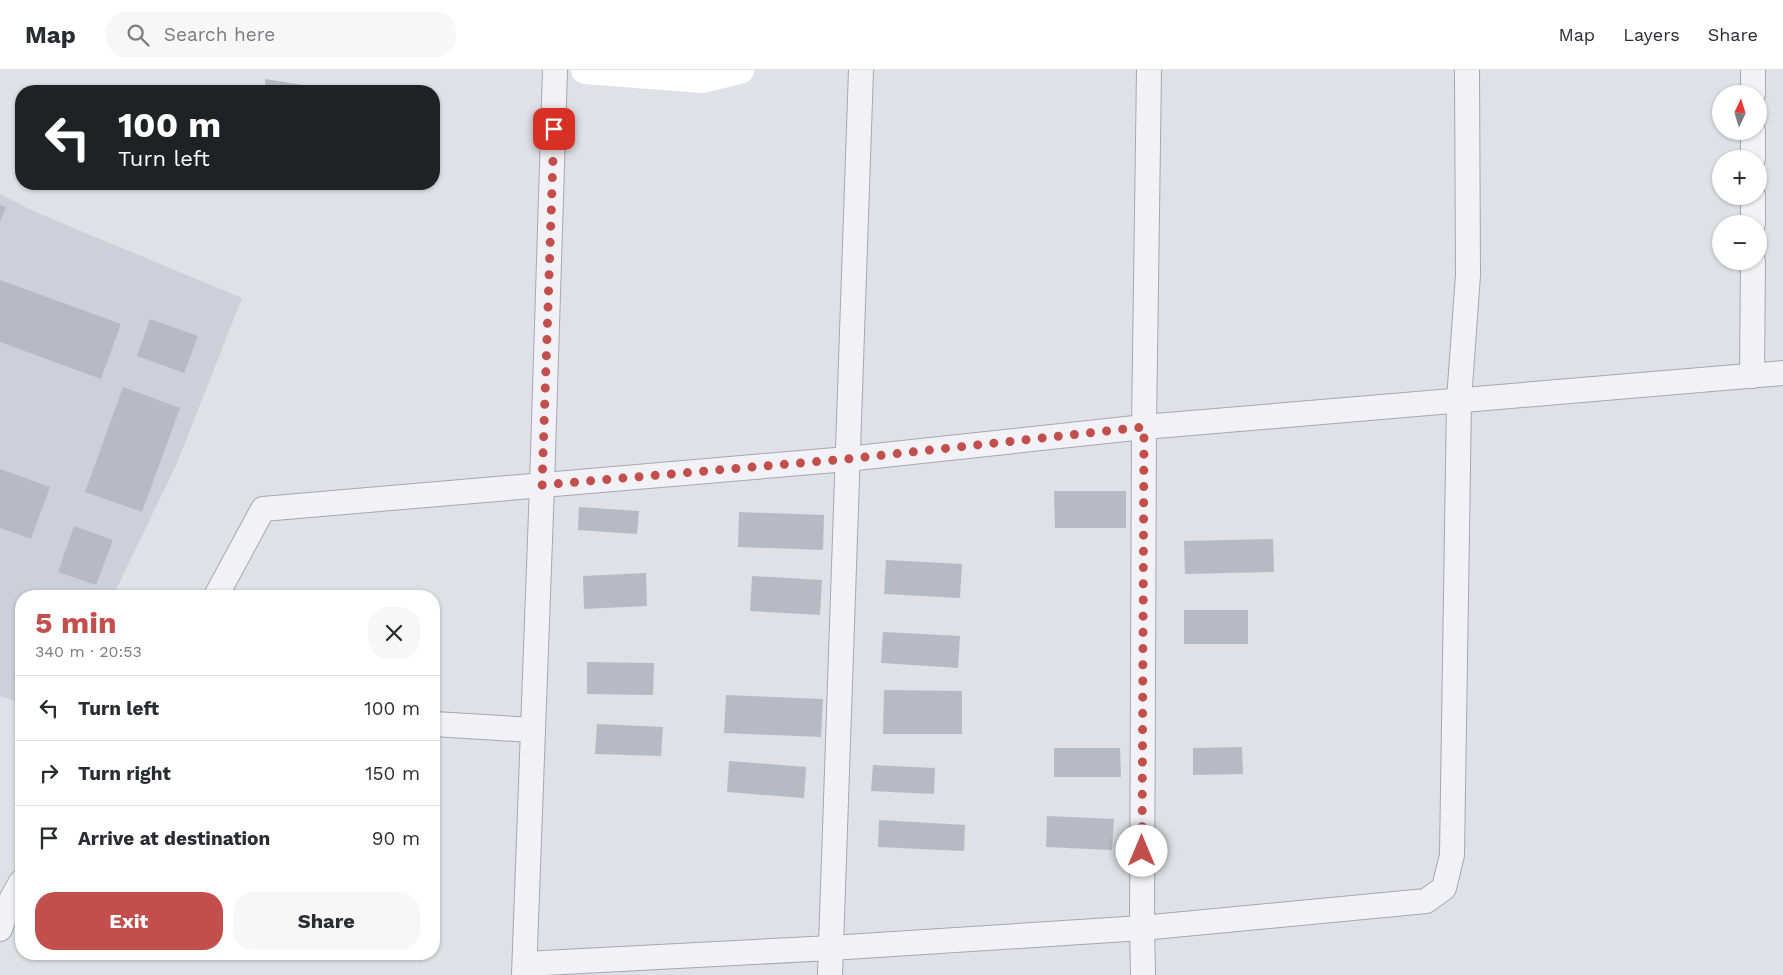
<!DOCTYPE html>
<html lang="en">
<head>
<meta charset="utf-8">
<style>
  :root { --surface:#fff; --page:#f7f7f7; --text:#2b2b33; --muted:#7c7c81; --line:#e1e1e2; --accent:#c34f4d }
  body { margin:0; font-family:"Work Sans",sans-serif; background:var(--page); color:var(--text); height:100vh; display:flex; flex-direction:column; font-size:19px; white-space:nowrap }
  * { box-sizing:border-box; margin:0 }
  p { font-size:16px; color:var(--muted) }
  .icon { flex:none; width:28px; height:28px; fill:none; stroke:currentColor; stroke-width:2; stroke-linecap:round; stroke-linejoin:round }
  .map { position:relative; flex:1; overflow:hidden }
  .drawer { position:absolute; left:15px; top:520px; width:425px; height:370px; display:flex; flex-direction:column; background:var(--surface); border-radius:20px; box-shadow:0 1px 4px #0004 }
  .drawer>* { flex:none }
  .hud { position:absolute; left:15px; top:15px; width:425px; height:105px; border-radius:20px; box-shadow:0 1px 4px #0004; background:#202124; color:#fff; overflow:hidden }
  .needle { width:32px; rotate:4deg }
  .tools { position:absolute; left:1712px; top:15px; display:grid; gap:10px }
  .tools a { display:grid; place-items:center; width:55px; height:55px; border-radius:50%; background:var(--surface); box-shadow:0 1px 4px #0004; font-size:25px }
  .pin { position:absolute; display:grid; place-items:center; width:42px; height:42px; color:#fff; margin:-21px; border-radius:10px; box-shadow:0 2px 8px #0006 }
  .me { position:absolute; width:55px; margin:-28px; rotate:0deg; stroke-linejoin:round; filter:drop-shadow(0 0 4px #0008) }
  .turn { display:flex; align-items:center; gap:18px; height:105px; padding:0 20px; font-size:22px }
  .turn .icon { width:65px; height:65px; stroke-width:2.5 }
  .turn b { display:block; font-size:35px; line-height:42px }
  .round { display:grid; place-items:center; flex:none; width:52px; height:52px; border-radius:20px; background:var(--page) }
  .head { display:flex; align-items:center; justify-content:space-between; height:85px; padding:0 20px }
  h1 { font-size:30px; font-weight:700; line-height:38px; color:var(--accent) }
  .action { display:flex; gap:10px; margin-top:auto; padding:10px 20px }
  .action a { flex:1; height:58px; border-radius:20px; background:var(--accent); color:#fff; font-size:20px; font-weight:700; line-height:58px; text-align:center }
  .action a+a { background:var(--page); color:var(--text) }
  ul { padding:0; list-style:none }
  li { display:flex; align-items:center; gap:15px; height:65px; padding:0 20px; border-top:1px solid var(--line) }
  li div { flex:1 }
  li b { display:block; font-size:19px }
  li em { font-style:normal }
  header { display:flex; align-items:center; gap:30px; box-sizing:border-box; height:70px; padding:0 25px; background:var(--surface); border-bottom:1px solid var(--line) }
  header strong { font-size:24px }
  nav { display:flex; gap:28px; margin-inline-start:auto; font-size:18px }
  .search { width:350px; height:45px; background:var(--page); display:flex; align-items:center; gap:12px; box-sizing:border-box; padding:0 18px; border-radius:20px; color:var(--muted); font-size:19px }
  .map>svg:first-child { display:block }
  .built { fill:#ced0d9 }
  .building { fill:#b7bac4 }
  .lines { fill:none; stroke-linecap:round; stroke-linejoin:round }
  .street-casing { stroke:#a5a7b1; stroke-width:26 }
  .street { stroke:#f2f2f6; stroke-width:24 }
  .secondary { stroke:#fff; stroke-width:28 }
  .route { stroke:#c34f4d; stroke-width:9; stroke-dasharray:0 16.2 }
</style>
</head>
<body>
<header>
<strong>Map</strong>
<div class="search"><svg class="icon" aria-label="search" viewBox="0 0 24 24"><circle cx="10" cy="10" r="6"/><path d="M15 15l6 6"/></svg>Search here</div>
<nav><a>Map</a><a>Layers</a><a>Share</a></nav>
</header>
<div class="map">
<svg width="1783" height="905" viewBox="0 0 1783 905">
  <rect width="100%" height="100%" fill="#dfe1e7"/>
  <!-- built -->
  <polygon class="built" points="0,124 33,141 242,228 177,393 113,526 21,526 21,633 0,626"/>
  <!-- building -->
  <g class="building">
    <polygon points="265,9 309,16 310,21 266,21"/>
    <polygon points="0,135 6,137 0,152"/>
    <polygon points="0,210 121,254 101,309 0,272"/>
    <polygon points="150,249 198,266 184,303 137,286"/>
    <polygon points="123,317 180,338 142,442 85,422"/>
    <polygon points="0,399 50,417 31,469 0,458"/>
    <polygon points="1054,421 1126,421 1126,458 1055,458"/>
    <polygon points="579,437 639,441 637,464 578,460"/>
    <polygon points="739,442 824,445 823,480 738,477"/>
    <polygon points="74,456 113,470 96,515 58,502"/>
    <polygon points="1273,469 1274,502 1185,504 1184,471"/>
    <polygon points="886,490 962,494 960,528 884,524"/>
    <polygon points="646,503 647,536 584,539 583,506"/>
    <polygon points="752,506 822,510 820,545 750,541"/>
    <rect x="1184" y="540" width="64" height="34"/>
    <polygon points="883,562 960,566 958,598 881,593"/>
    <polygon points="587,592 654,593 653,625 587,624"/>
    <polygon points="884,620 962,621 962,664 883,664"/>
    <polygon points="726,625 823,629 821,667 724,663"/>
    <polygon points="597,654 663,657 661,686 595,684"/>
    <polygon points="1242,677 1243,704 1193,705 1193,678"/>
    <polygon points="1054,678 1120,678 1121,707 1054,707"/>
    <polygon points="729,691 806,697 804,728 727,722"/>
    <polygon points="873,695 935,698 934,724 871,721"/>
    <polygon points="1047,746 1114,749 1112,780 1046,777"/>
    <polygon points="879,750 965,755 964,781 878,777"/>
  </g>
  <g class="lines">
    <!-- street casing -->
    <g class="street-casing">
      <g id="street">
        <polyline points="1753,0 1753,24"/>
        <polyline points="1753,61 1753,89"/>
        <polyline points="1753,154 1753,126"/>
        <polyline points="1752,306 1753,191"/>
        <polyline points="216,526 263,439 847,389 1144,357 1783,303"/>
        <polyline points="434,654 533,660"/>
        <polyline points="0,859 12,828 21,812"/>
        <polyline points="525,894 831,878 1142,858 1426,831 1444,818 1452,785 1459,330 1468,205 1467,0"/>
        <polyline points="524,905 542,415 555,0"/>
        <polyline points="830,905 861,0"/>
        <polyline points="1143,905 1142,858 1144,357 1149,0"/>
      </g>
    </g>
    <!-- street -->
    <use href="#street" class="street"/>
    <!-- secondary -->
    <polyline class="secondary" points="585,0 703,9 740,0"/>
  </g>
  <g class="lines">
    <!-- route -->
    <polyline class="route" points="554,59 542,415 847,389 1144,357 1142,781"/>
  </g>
</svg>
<div class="tools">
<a><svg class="needle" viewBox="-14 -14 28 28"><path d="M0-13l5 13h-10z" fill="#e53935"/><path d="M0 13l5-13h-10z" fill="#7c7c81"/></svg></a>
<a>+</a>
<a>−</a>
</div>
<div class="pin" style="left:554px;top:59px;background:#d93025"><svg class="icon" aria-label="arrive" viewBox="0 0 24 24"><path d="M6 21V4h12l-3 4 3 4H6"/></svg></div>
<svg class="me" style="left:1142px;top:781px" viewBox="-20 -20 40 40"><circle r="19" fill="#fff"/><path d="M0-13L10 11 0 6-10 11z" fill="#c34f4d"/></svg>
<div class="hud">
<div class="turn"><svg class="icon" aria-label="left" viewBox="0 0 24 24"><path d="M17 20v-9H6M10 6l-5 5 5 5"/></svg><div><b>100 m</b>Turn left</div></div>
</div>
<section class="drawer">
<div class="head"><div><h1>5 min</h1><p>340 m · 20:53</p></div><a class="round"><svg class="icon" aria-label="close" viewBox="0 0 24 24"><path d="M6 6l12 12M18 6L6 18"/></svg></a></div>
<ul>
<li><svg class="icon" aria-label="left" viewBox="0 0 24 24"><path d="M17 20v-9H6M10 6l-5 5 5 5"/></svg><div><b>Turn left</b></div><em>100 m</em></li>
<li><svg class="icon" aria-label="right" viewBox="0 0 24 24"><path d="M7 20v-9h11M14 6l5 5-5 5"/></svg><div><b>Turn right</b></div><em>150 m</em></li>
<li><svg class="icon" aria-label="arrive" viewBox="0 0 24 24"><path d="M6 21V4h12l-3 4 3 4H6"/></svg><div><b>Arrive at destination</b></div><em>90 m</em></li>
</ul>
<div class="action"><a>Exit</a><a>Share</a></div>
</section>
</div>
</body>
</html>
